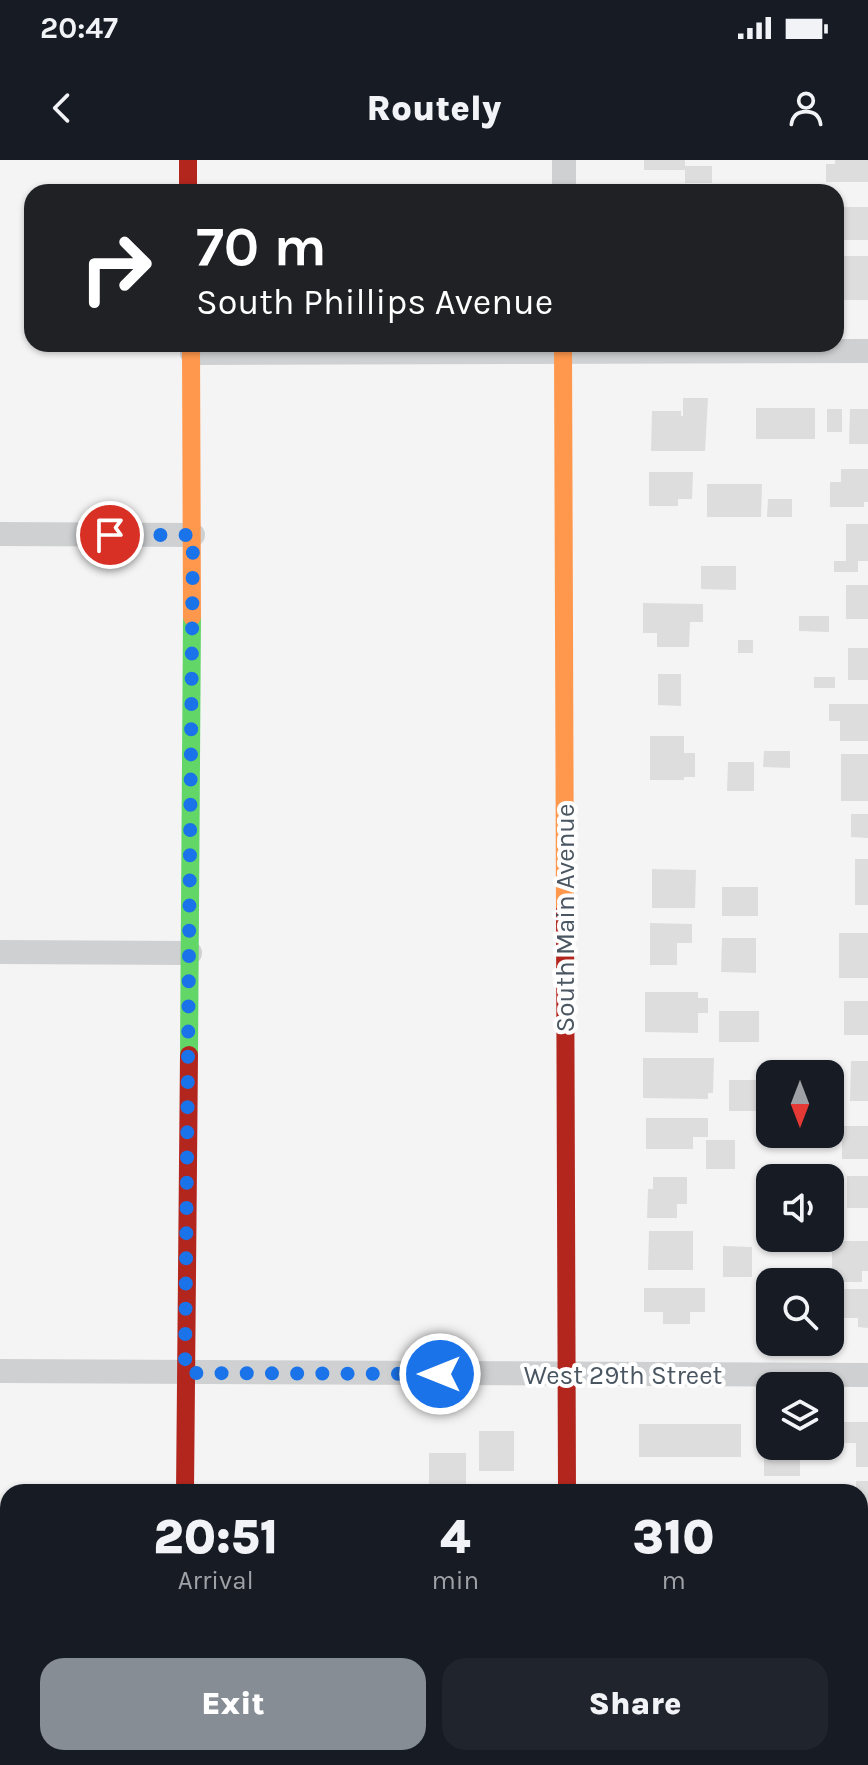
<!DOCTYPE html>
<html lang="en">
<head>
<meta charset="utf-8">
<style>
  :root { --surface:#171b24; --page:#20242c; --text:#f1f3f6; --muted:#9ea1a6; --accent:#868d94 }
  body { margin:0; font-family:Karla,sans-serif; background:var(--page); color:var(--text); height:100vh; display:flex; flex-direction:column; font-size:30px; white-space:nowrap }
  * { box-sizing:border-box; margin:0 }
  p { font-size:26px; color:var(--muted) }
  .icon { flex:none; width:44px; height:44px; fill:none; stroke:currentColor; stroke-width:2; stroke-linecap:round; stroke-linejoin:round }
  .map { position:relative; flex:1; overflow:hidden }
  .side { position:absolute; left:0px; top:1324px; width:868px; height:282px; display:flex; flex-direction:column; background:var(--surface); border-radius:24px 24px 0 0; box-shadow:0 2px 6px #0004 }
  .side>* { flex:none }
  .banner { position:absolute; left:24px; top:24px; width:820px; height:168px; border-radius:24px; box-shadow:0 2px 6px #0004; background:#202124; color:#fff; overflow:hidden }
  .needle { width:52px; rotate:180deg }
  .fabs { position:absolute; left:756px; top:900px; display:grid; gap:16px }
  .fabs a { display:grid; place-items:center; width:88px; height:88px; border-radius:16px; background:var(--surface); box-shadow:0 2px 6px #0004; font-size:40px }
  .pin { position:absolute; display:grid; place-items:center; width:68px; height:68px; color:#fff; margin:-34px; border:4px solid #fff; border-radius:50%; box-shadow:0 2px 8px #0007 }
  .me { position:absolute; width:88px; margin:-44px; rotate:270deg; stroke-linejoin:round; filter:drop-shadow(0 0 6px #0008) }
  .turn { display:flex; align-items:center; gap:28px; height:168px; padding:0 40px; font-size:36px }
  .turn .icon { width:104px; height:104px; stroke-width:2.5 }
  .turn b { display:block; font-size:56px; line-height:68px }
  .eta { display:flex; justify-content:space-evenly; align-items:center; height:136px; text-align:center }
  .eta b { font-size:48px; font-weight:800; line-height:56px }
  .primary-button { display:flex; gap:16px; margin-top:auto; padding:16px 40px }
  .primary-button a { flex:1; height:92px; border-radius:24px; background:var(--accent); color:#fff; font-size:32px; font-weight:800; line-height:92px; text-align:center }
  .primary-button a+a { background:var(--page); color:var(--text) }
  .status { display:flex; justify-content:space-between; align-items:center; height:56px; padding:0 40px; background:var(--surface); direction:ltr }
  .status svg { height:22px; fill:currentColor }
  header { display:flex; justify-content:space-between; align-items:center; height:104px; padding:0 40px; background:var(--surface); font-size:36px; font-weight:800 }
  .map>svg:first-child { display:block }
  .building { fill:#ddddde }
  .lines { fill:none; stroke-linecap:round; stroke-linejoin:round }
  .street { stroke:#ced0d2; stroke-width:24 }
  .fast { stroke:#63d668; stroke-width:18 }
  .slow { stroke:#ff974d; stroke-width:18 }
  .jam { stroke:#b3261e; stroke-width:18 }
  .route { stroke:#1a73e8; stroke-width:14; stroke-dasharray:0 25.2 }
  .labels { text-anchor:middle; stroke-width:8; stroke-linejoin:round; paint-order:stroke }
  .street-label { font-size:26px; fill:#4a5661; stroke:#fff }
</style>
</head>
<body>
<div class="status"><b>20:47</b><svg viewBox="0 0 49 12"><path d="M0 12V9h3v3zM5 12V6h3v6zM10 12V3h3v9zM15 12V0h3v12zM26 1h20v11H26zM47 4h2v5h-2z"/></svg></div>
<header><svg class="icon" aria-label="back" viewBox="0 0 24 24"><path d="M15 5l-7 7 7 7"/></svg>Routely<svg class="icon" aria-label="person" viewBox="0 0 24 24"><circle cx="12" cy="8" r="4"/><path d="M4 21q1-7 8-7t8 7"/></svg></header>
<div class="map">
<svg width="868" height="1605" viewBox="0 0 868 1605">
  <rect width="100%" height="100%" fill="#f4f4f4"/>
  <!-- building -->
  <g class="building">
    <polygon points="644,0 685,0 685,6 712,6 712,23 685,23 685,10 644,10"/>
    <polygon points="835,0 868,0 868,22 826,22 826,4 835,4"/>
    <polygon points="842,47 868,47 868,80 836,80 836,68 842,68"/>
    <rect x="836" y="96" width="32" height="44"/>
    <polygon points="683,238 708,238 705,291 651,291 652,251 681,251 681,256 683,256"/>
    <rect x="756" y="248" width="59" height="31"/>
    <rect x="827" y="249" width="15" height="23"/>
    <polygon points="850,249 868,249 868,284 849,284"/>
    <polygon points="841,309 868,309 868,342 864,342 864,347 830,347 830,322 841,322"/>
    <polygon points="649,312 693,312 692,339 678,339 678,346 649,346"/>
    <polygon points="707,324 762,324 761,357 707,357"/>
    <polygon points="768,339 792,339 792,357 767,357"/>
    <polygon points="846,364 868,364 868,401 858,401 858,412 834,412 834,401 846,401"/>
    <polygon points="701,406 736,406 736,430 701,429"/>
    <rect x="846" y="425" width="22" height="34"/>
    <polygon points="643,443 703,444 703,462 690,462 689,487 657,487 657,473 643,473"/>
    <polygon points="799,456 829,456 829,472 799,471"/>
    <rect x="738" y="480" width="15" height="13"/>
    <rect x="848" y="488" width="20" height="32"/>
    <polygon points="658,514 681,514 681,546 658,545"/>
    <rect x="814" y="517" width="21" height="11"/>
    <polygon points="829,544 868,544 868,581 840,581 840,561 829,561"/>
    <polygon points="650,576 684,576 684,593 695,593 695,617 684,617 684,620 650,620"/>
    <polygon points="764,591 790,591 790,608 763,607"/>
    <rect x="841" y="594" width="27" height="47"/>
    <polygon points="728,602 754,602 754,631 727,631"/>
    <polygon points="851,654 868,654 868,678 851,677"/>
    <rect x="855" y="699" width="13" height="46"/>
    <polygon points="652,709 696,710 695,748 652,748"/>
    <rect x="722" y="727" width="36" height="29"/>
    <polygon points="650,763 692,764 692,783 677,783 677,805 650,805"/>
    <rect x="839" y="773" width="29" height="45"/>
    <polygon points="722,778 756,778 756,813 721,812"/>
    <polygon points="645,832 698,832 698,838 708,838 708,853 698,853 698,873 645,872"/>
    <rect x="844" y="841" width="24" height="34"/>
    <rect x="719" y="851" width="40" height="31"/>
    <polygon points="643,898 714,898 713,933 708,933 708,939 643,938"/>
    <polygon points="851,901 868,901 868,941 850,941"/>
    <rect x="729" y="920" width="28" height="31"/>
    <polygon points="646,958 708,958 708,977 693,977 693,989 646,989"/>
    <rect x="842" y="966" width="26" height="33"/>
    <rect x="706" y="980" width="29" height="29"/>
    <rect x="847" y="1016" width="21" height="32"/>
    <polygon points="653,1017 687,1017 687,1044 677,1044 677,1058 647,1058 648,1029 653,1029"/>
    <polygon points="649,1071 693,1071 693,1110 648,1110"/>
    <rect x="788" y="1078" width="18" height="11"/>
    <polygon points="832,1081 868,1081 868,1111 862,1111 862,1122 837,1122 838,1111 832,1111"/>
    <polygon points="723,1086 752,1087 752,1117 723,1117"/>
    <rect x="764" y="1125" width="6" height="30"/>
    <polygon points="644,1128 705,1128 705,1152 690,1152 690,1164 663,1164 663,1152 644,1152"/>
    <polygon points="832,1129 868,1129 868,1168 858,1167 858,1158 832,1158"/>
    <polygon points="842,1262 868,1262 868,1307 856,1307 856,1283 842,1283"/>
    <rect x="639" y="1264" width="102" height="33"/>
    <rect x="479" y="1271" width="35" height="40"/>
    <polygon points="764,1274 770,1274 770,1286 800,1286 800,1316 764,1316"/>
    <rect x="429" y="1293" width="37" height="31"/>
    <polygon points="856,1321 868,1321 868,1365 860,1365 860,1332 856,1332"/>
    <rect x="638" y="1324" width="31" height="8"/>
    <rect x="860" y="1375" width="8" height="29"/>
    <rect x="860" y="1427" width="8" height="47"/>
    <rect x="860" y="1495" width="8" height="36"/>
    <rect x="860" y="1553" width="8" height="34"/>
  </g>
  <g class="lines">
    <!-- street -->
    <g class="street">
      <polyline points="564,32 564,0"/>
      <polyline points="192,193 868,191"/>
      <polyline points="0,374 193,375"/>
      <polyline points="0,792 190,793"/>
      <polyline points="0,1211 868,1215"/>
      <polyline points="567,1598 567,1605"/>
    </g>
    <!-- fast -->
    <polyline class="fast" points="189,895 192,457"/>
    <!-- slow -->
    <g class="slow">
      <polyline points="191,184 192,457"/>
      <polyline points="563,184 565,751"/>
      <polyline points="186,1598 186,1605"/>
    </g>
    <!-- jam -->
    <g class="jam">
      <polyline points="188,0 188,32"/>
      <polyline points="565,751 567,1332"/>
      <polyline points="185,1332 189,895"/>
    </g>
  </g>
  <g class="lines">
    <!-- route -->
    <polyline class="route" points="110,375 193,375 185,1213 440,1214"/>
  </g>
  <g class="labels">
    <!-- street labels -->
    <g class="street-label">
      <text transform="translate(565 758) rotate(-90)" y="9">South Main Avenue</text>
      <text x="623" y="1224">West 29th Street</text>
    </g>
  </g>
</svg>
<div class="fabs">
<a><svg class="needle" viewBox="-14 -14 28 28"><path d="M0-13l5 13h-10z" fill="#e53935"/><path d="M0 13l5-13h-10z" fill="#9ea1a6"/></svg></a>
<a><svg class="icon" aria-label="sound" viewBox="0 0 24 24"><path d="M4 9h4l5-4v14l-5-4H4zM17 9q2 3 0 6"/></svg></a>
<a><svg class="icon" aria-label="search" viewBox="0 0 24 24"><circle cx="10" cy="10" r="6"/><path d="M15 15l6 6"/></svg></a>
<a><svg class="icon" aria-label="layers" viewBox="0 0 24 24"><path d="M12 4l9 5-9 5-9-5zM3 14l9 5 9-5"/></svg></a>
</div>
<div class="pin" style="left:110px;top:375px;background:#d93025"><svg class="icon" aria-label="arrive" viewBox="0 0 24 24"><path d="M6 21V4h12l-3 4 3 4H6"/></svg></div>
<svg class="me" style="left:440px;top:1214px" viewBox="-20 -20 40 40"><circle r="17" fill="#1a73e8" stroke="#fff" stroke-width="3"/><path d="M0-11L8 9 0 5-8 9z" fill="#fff"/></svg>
<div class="banner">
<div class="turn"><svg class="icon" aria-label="right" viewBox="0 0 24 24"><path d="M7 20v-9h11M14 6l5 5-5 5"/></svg><div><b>70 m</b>South Phillips Avenue</div></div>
</div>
<section class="side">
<div class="eta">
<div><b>20:51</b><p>Arrival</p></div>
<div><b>4</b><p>min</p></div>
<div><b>310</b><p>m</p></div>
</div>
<div class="primary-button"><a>Exit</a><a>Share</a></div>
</section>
</div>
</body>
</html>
